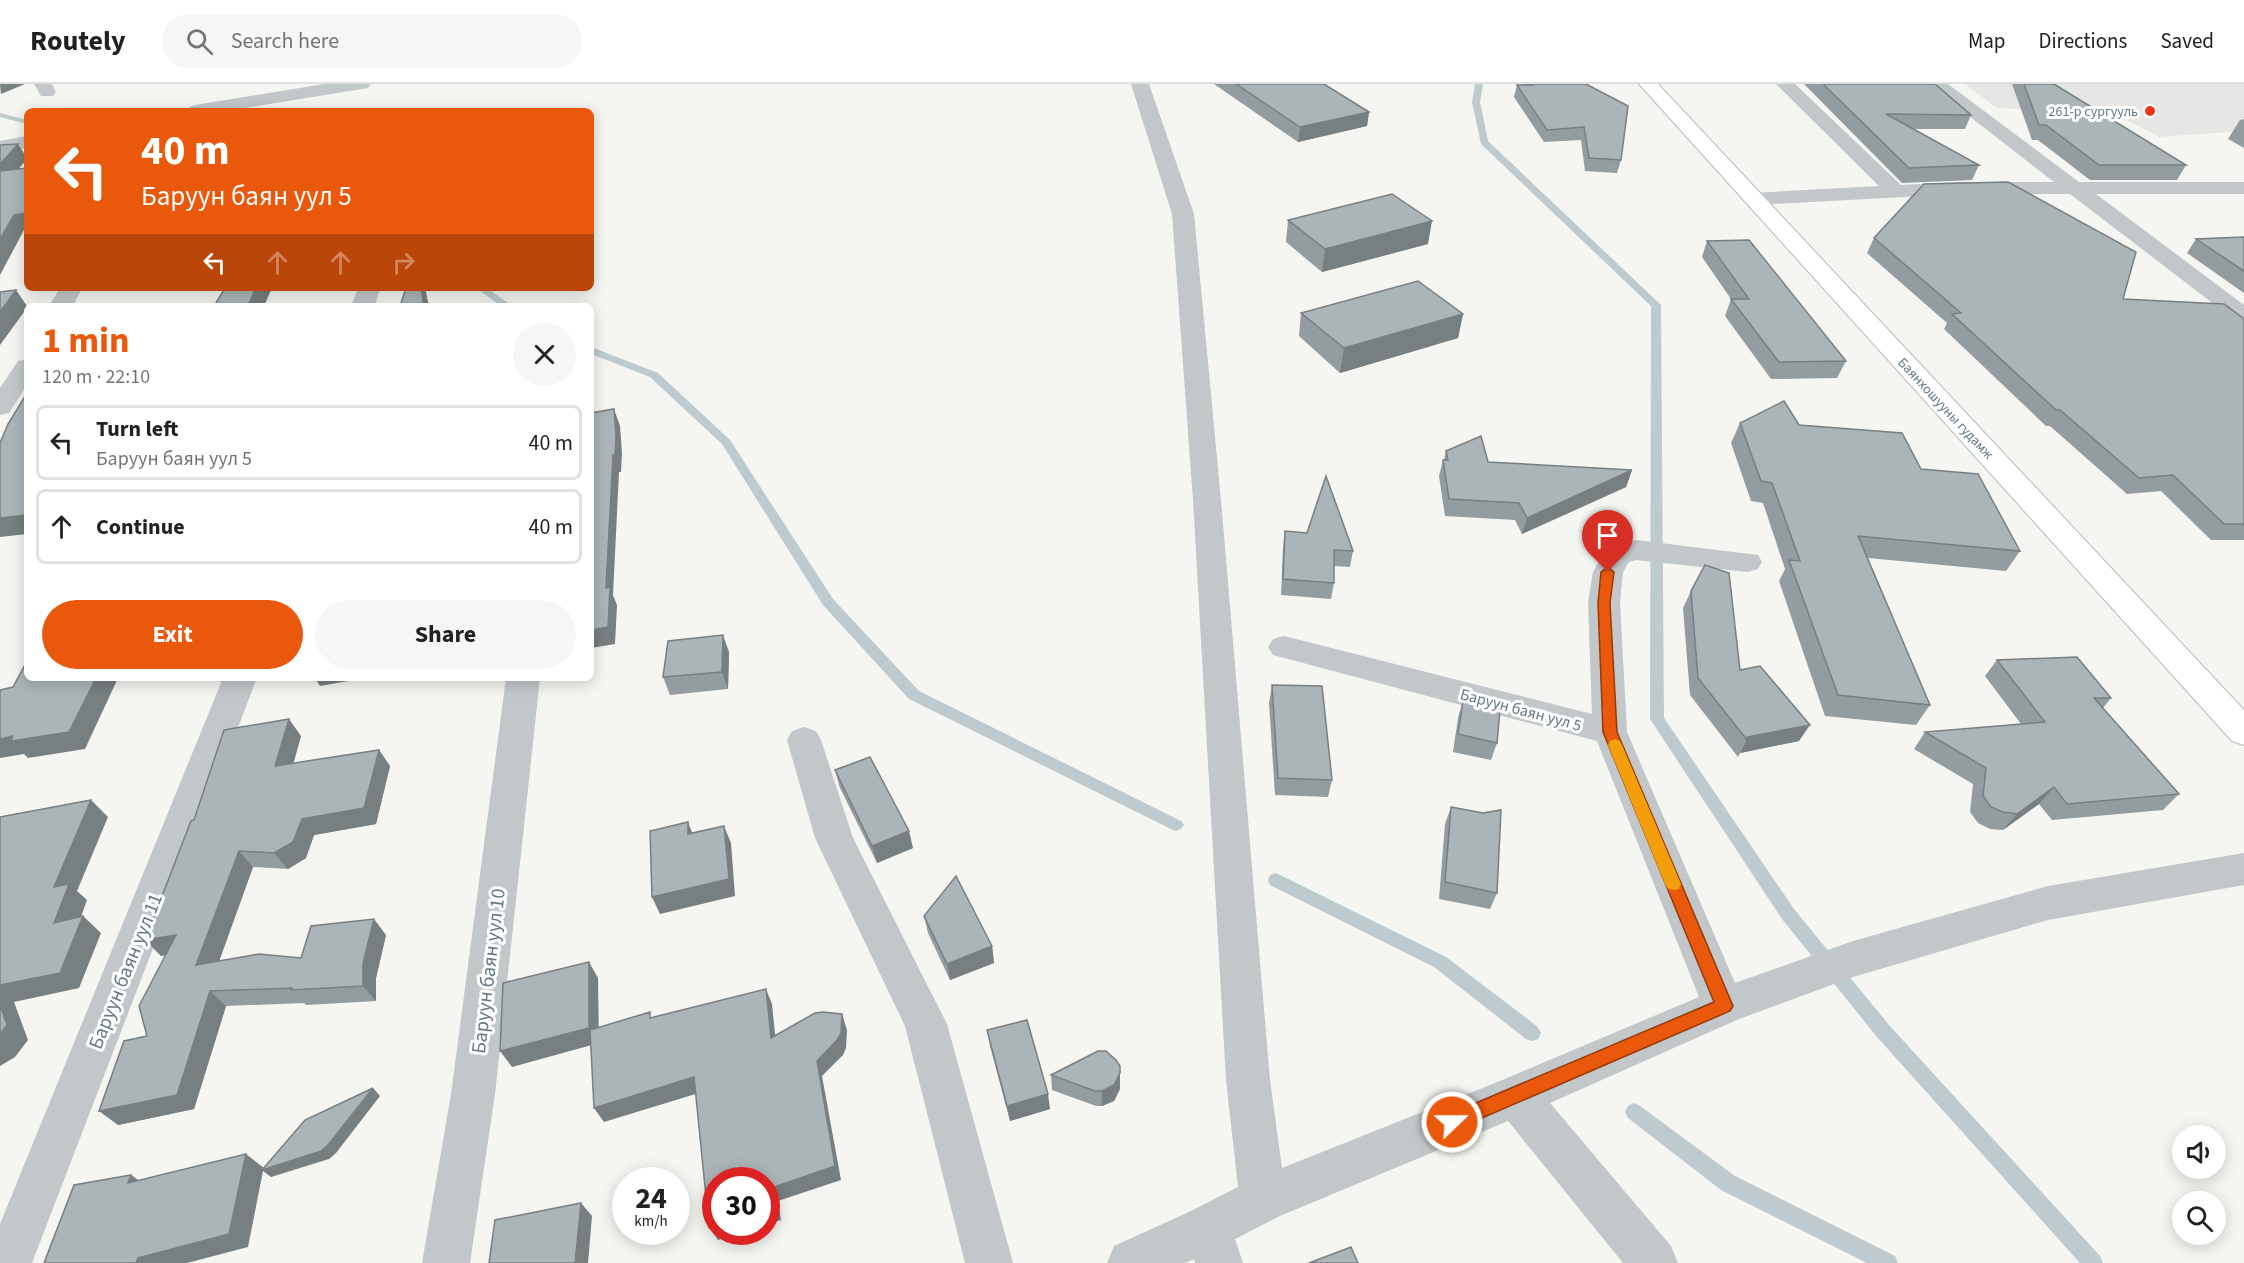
<!DOCTYPE html>
<html lang="en">
<head>
<meta charset="utf-8">
<style>
  :root { --surface:#fff; --page:#f6f6f6; --text:#202124; --muted:#757577; --line:#e0e0e0; --accent:#ea580c }
  body { margin:0; font-family:"Source Sans 3",sans-serif; background:var(--page); color:var(--text); height:100vh; display:flex; flex-direction:column; font-size:22px; white-space:nowrap }
  * { box-sizing:border-box; margin:0 }
  p { font-size:20px; color:var(--muted) }
  .icon { flex:none; width:33px; height:33px; fill:none; stroke:currentColor; stroke-width:2; stroke-linecap:round; stroke-linejoin:round }
  .map { position:relative; flex:1; overflow:hidden }
  .drawer { position:absolute; left:24px; top:219px; width:570px; height:378px; display:flex; flex-direction:column; background:var(--surface); border-radius:9px; box-shadow:0 3px 15px #0003 }
  .drawer>* { flex:none }
  .top-card { position:absolute; left:24px; top:24px; width:570px; height:183px; border-radius:9px; box-shadow:0 3px 15px #0003; background:#ea580c; color:#fff; overflow:hidden }
  .buttons { position:absolute; left:2172px; top:1041px; display:grid; gap:12px }
  .buttons a { display:grid; place-items:center; width:54px; height:54px; border-radius:50%; background:var(--surface); box-shadow:0 3px 15px #0003; font-size:30px }
  .speed { position:absolute; left:612px; top:1083px; display:flex; gap:12px; font-size:30px; font-weight:700; text-align:center }
  .speed>* { display:grid; place-content:center; width:78px; height:78px; border-radius:50%; background:var(--surface); box-shadow:0 3px 15px #0003; line-height:1 }
  .speed small { font-size:15px; font-weight:400 }
  .speed .limit { border:9px solid #d22; background:#fff; color:#111 }
  .pin { position:absolute; display:grid; place-items:center; width:51px; height:51px; color:#fff; margin:-62px -26px; border-radius:50% 50% 50% 0; rotate:-45deg; box-shadow:0 0 6px #0007 }
  .pin .icon { rotate:45deg }
  .me { position:absolute; width:66px; margin:-33px; rotate:68deg; stroke-linejoin:round; filter:drop-shadow(0 0 4px #0008) }
  .turn { display:flex; align-items:center; gap:21px; height:126px; padding:0 18px; font-size:27px }
  .turn .icon { width:78px; height:78px; stroke-width:2.5 }
  .turn b { display:block; font-size:42px; line-height:51px }
  .lanes { display:flex; align-items:center; height:57px; padding:0 18px; background:#0003; justify-content:center; gap:30px; direction:ltr }
  .lanes .off { opacity:.35 }
  .round { display:grid; place-items:center; flex:none; width:63px; height:63px; border-radius:32px; background:var(--page) }
  .overview { display:flex; align-items:center; justify-content:space-between; height:102px; padding:0 18px }
  h1 { font-size:36px; font-weight:700; line-height:45px; color:var(--accent) }
  .action { display:flex; gap:12px; margin-top:auto; padding:12px 18px }
  .action a { flex:1; height:69px; border-radius:36px; background:var(--accent); color:#fff; font-size:24px; font-weight:700; line-height:69px; text-align:center }
  .action a+a { background:var(--page); color:var(--text) }
  ul { padding:0; list-style:none }
  li { display:flex; align-items:center; gap:18px; height:75px; margin:0 12px 9px; padding:0 6px; border:3px solid var(--line); border-radius:9px }
  li div { flex:1 }
  li b { display:block; font-size:22px }
  li em { font-style:normal }
  header { display:flex; align-items:center; gap:36px; box-sizing:border-box; height:84px; padding:0 30px; background:var(--surface); border-bottom:2px solid var(--line) }
  header strong { font-size:28px }
  nav { display:flex; gap:33px; margin-inline-start:auto; font-size:21px }
  .search { width:420px; height:54px; background:var(--page); display:flex; align-items:center; gap:15px; box-sizing:border-box; padding:0 21px; border-radius:33px; color:var(--muted); font-size:22px }
  .map>svg:first-child { display:block }
  .built { fill:#e6e6e4 }
  .lines { fill:none; stroke-linecap:round; stroke-linejoin:round }
  .stream { fill:#bdcace; fill-rule:evenodd }
  .major-casing { stroke:#b5babd; stroke-width:2 }
  .minor { fill:#c2c7c9; fill-rule:evenodd }
  .major { fill:#fff; fill-rule:evenodd }
  .wall { fill:#939c9e }
  .shaded-wall { fill:#787f81 }
  .building { fill:#abb5b8; stroke:#787f81; stroke-width:1.5 }
  .route { fill:#ea580c; stroke:#983908; stroke-width:1.5 }
  .slow { fill:#f59e0b }
  .poi-dot { fill:#f03416; stroke:#fff; stroke-width:2 }
  .labels { text-anchor:middle; stroke-width:6; stroke-linejoin:round; paint-order:stroke }
  .far-poi-label { font-size:14px; fill:#627884; stroke:#fff; text-anchor:end }
  .far-street-label { font-size:14px; fill:#627884; stroke:#fff }
  .street-label { font-size:16px; fill:#627884; stroke:#fff }
  .near-street-label { font-size:20px; fill:#627884; stroke:#fff }
</style>
</head>
<body>
<header>
<strong>Routely</strong>
<div class="search"><svg class="icon" aria-label="search" viewBox="0 0 24 24"><circle cx="10" cy="10" r="6"/><path d="M15 15l6 6"/></svg>Search here</div>
<nav><a>Map</a><a>Directions</a><a>Saved</a></nav>
</header>
<div class="map">
<svg width="2244" height="1179" viewBox="0 0 2244 1179">
  <rect width="100%" height="100%" fill="#f5f5f1"/>
  <!-- built -->
  <polygon class="built" points="1965,0 2244,0 2244,47 2159,53 2116,30 1997,24"/>
  <g class="lines">
    <!-- stream -->
    <g class="stream">
      <polygon points="1475,0 1483,0 1480,18 1488,57 1661,221 1664,634 1794,825 1889,941 2100,1172 2103,1179 2080,1179 1877,953 1782,835 1650,635 1651,222 1481,60 1472,18"/>
      <polygon points="0,29 27,36 27,40 0,33"/>
      <polygon points="476,204 487,204 512,222 501,222"/>
      <polygon points="591,263 658,289 730,356 833,515 919,607 1181,737 1184,741 1181,745 1176,747 1171,745 909,615 823,521 722,360 650,293 591,270"/>
      <polygon points="1276,789 1446,873 1538,943 1541,949 1538,955 1532,957 1526,955 1434,883 1270,801 1268,796 1270,791"/>
      <polygon points="1634,1019 1640,1022 1735,1092 1895,1172 1898,1179 1867,1179 1721,1106 1628,1034 1625,1028 1628,1022"/>
    </g>
    <!-- major casing -->
    <g class="major-casing">
      <polygon id="major" points="1639,0 1658,0 2244,626 2244,661 2232,657"/>
    </g>
    <!-- minor -->
    <g class="minor">
      <polygon points="34,0 52,0 56,8 53,12 41,12"/>
      <polygon points="324,0 371,0 368,4 362,5 226,27 186,27 189,23 195,21"/>
      <polygon points="1131,0 1149,0 1194,130 1221,416 1270,996 1282,1084 1500,997 1699,913 1597,657 1273,571 1268,563 1273,555 1284,552 1592,630 1588,519 1593,488 1606,464 1636,456 1758,471 1762,478 1758,485 1747,488 1636,476 1629,478 1623,488 1620,519 1627,648 1735,899 1853,857 2048,802 2244,769 2244,801 2048,836 1853,893 1739,935 1550,1019 1671,1162 1678,1179 1623,1179 1508,1037 1280,1132 1235,1155 1243,1179 1195,1179 1194,1175 1185,1179 1107,1179 1114,1162 1191,1127 1238,1103 1226,996 1193,416 1172,130"/>
      <polygon points="1776,0 1795,0 1901,101 1961,98 2054,98 1928,0 1948,0 2079,98 2244,98 2244,110 2096,110 2244,221 2244,239 2236,237 2070,110 1961,110 1753,121 1746,119 1743,115 1746,111 1753,109 1879,102"/>
      <polygon points="27,52 27,64 0,69 0,57"/>
      <polygon points="60,204 82,204 73,222 49,222"/>
      <polygon points="358,204 380,204 375,222 351,222"/>
      <polygon points="27,275 27,301 9,329 0,331 0,304 18,277"/>
      <polygon points="223,594 257,594 32,1179 0,1179 0,1140"/>
      <polygon points="506,594 540,594 495,1010 470,1179 422,1179 451,1010"/>
      <polygon points="804,643 816,647 821,656 853,754 947,940 1013,1179 965,1179 905,942 815,754 787,656 792,647"/>
    </g>
    <!-- major -->
    <use href="#major" class="major"/>
  </g>
  <!-- wall -->
  <g class="wall">
    <polygon points="1214,0 1324,0 1369,28 1367,42 1298,58"/>
    <polygon points="1522,0 1586,0 1621,76 1617,89 1585,87 1581,56 1544,58 1514,13 1517,1 1522,1"/>
    <polygon points="1804,0 1935,0 1971,31 1965,45 1912,45 1979,81 1972,96 1902,99"/>
    <polygon points="2012,0 2054,0 2186,81 2177,96 2090,96 2038,56 2032,56"/>
    <polygon points="2244,35 2244,64 2228,55 2240,36"/>
    <polygon points="1288,136 1428,160 1322,188 1286,158"/>
    <polygon points="2244,153 2244,209 2187,169 2196,155"/>
    <polygon points="1874,154 2123,215 2244,235 2244,456 2211,456 2161,407 2127,410 2050,342 2046,342 1944,245 1947,239 1867,169"/>
    <polygon points="1707,157 1846,277 1837,294 1771,295 1725,232 1731,215 1702,173"/>
    <polygon points="1301,229 1463,230 1458,254 1340,289 1299,252"/>
    <polygon points="1740,339 1799,341 1921,385 2020,467 2006,487 1868,474 1930,621 1916,641 1825,632 1779,497 1785,485 1763,419 1751,417 1731,359"/>
    <polygon points="1446,367 1488,378 1632,386 1626,403 1522,450 1515,436 1445,432 1439,392 1443,376 1444,376"/>
    <polygon points="1285,447 1353,467 1350,483 1334,482 1334,499 1331,515 1281,511 1283,464"/>
    <polygon points="1691,507 1740,586 1799,657 1740,669 1738,673 1690,611 1683,524"/>
    <polygon points="729,568 728,605 670,611 663,593"/>
    <polygon points="1997,576 2111,614 2103,624 2179,710 2163,726 2052,736 2039,720 2003,746 1990,745 1978,739 1970,728 1973,700 1914,665 1925,648 2021,640 1985,592"/>
    <polygon points="1272,601 1332,696 1328,713 1275,711 1269,619"/>
    <polygon points="1463,617 1497,659 1491,676 1453,668 1458,634"/>
    <polygon points="301,652 293,679 379,666 390,682 376,740 314,751 306,774 288,785 253,783 219,877 301,874 386,851 376,894 376,917 306,921 304,919 226,922 194,1025 118,1041 147,952 166,871 161,872 194,736"/>
    <polygon points="835,686 913,764 877,779 840,704"/>
    <polygon points="1451,723 1497,809 1490,825 1439,815 1445,740"/>
    <polygon points="924,832 992,862 994,879 950,896 928,849"/>
    <polygon points="987,946 1050,1025 1010,1037 990,962"/>
    <polygon points="1051,991 1120,1005 1114,1017 1102,1022 1096,1022 1052,1006"/>
  </g>
  <!-- shaded-wall -->
  <g class="shaded-wall">
    <polygon points="0,0 25,0 1,10"/>
    <polygon points="1369,28 1367,42 1298,58 1300,43"/>
    <polygon points="18,60 27,74 27,75 3,103 0,99 0,80"/>
    <polygon points="27,129 27,146 24,146 0,191 0,155 14,131"/>
    <polygon points="1432,137 1428,160 1322,188 1325,165"/>
    <polygon points="256,204 272,204 264,222 248,222"/>
    <polygon points="421,204 425,204 429,222 424,222"/>
    <polygon points="16,206 27,222 27,224 0,261 0,228"/>
    <polygon points="1463,230 1458,254 1340,289 1344,264"/>
    <polygon points="614,325 620,342 622,369 621,388 619,388 613,511 617,521 615,560 591,564 591,546 606,504"/>
    <polygon points="1632,386 1626,403 1522,450 1527,434"/>
    <polygon points="27,429 27,450 0,453 0,434"/>
    <polygon points="723,551 729,568 728,605 722,588"/>
    <polygon points="96,594 118,594 85,665 28,674 24,670 0,674 0,655"/>
    <polygon points="315,594 365,594 320,602"/>
    <polygon points="289,635 301,652 288,699 275,682"/>
    <polygon points="1810,641 1799,657 1740,669 1747,656 1747,653"/>
    <polygon points="379,666 390,682 376,740 314,751 306,774 288,785 274,769 302,735"/>
    <polygon points="2054,703 2039,720 2003,746 2017,730"/>
    <polygon points="91,716 108,733 77,807 87,816 73,855 54,839 54,803"/>
    <polygon points="688,738 695,756 688,750"/>
    <polygon points="724,742 731,759 735,812 660,830 652,813"/>
    <polygon points="909,747 913,764 877,779 872,762"/>
    <polygon points="239,767 253,783 212,897 196,881"/>
    <polygon points="83,832 101,849 79,904 14,918 28,956 15,973 0,982 0,901"/>
    <polygon points="374,835 386,851 376,894 376,917 363,902 363,879"/>
    <polygon points="176,851 192,867 161,872 145,856"/>
    <polygon points="992,862 994,879 950,896 947,880"/>
    <polygon points="589,878 598,894 599,959 512,983 500,967"/>
    <polygon points="766,905 772,920 777,969 771,954"/>
    <polygon points="210,907 226,922 194,1025 118,1041 99,1027"/>
    <polygon points="842,930 847,946 846,964 843,971 822,992 841,1096 778,1117 781,1136 766,1140 766,1125 771,1104 817,977"/>
    <polygon points="1120,982 1120,1005 1114,1017 1102,1022 1102,1007"/>
    <polygon points="694,993 702,1008 604,1038 594,1024"/>
    <polygon points="373,1004 380,1012 336,1069 329,1075 271,1093 263,1087 248,1163 187,1179 136,1179 138,1174 246,1070 264,1084"/>
    <polygon points="1048,1010 1050,1025 1010,1037 1007,1022"/>
    <polygon points="131,1091 151,1105 128,1099"/>
    <polygon points="581,1119 592,1132 588,1179 575,1179"/>
    <polygon points="716,1141 716,1148 745,1148 718,1156 709,1143"/>
  </g>
  <!-- building -->
  <g class="building">
    <polygon points="1236,0 1324,0 1369,28 1300,43"/>
    <polygon points="1533,0 1586,0 1628,22 1621,76 1589,74 1584,43 1547,46 1517,1 1533,1"/>
    <polygon points="1823,0 1935,0 1971,31 1886,30 1979,81 1909,84"/>
    <polygon points="2024,0 2054,0 2186,81 2099,81 2046,41 2039,41"/>
    <polygon points="18,60 0,80 0,61"/>
    <polygon points="27,84 27,129 14,131 0,155 0,87"/>
    <polygon points="2008,98 2136,168 2123,215 2224,220 2244,235 2244,440 2224,440 2173,391 2139,394 2060,326 2056,326 1952,230 1961,229 1874,154 1924,100"/>
    <polygon points="1392,110 1432,137 1325,165 1288,136"/>
    <polygon points="2244,153 2244,187 2196,155"/>
    <polygon points="1749,156 1846,277 1779,278 1731,215 1749,215 1707,157"/>
    <polygon points="1418,197 1463,230 1344,264 1301,229"/>
    <polygon points="225,204 256,204 248,222 214,222"/>
    <polygon points="406,204 421,204 424,222 400,222"/>
    <polygon points="16,206 0,228 0,208"/>
    <polygon points="27,309 27,429 26,431 0,434 0,359 8,340"/>
    <polygon points="1784,317 1799,341 1902,349 1921,385 1978,390 2020,467 1858,452 1930,621 1838,611 1789,476 1800,477 1772,399 1761,397 1740,339"/>
    <polygon points="614,325 616,352 615,371 613,371 606,504 610,503 608,543 591,546 591,329"/>
    <polygon points="1481,352 1488,378 1632,386 1527,434 1519,419 1449,415 1443,376 1448,376 1446,367"/>
    <polygon points="1326,392 1353,467 1334,466 1334,499 1283,495 1285,447 1307,449"/>
    <polygon points="1705,481 1729,489 1740,586 1760,582 1810,641 1747,653 1747,656 1698,594 1691,507"/>
    <polygon points="723,551 722,588 663,593 668,557"/>
    <polygon points="2077,573 2111,614 2094,614 2179,710 2067,720 2054,703 2017,730 2003,728 1991,723 1983,712 1986,684 1925,648 2045,638 1997,576"/>
    <polygon points="27,577 27,594 96,594 69,648 11,657 13,652 0,655 0,606 13,603"/>
    <polygon points="1272,601 1322,602 1332,696 1278,694"/>
    <polygon points="1463,617 1500,625 1497,659 1458,650"/>
    <polygon points="289,635 275,682 379,666 364,724 302,735 293,758 274,769 239,767 196,881 259,870 301,874 311,842 374,835 363,879 363,902 291,906 292,904 210,907 177,1011 99,1027 124,957 147,952 139,922 176,851 145,856 191,737 194,736 224,646"/>
    <polygon points="870,673 909,747 872,762 835,686"/>
    <polygon points="91,716 54,803 69,800 54,839 83,832 60,889 0,901 0,733"/>
    <polygon points="1451,723 1483,729 1501,726 1497,809 1445,798"/>
    <polygon points="688,738 688,750 724,742 729,795 652,813 650,747"/>
    <polygon points="956,792 992,862 947,880 924,832"/>
    <polygon points="589,878 589,944 500,967 503,899"/>
    <polygon points="766,905 771,954 815,929 823,928 842,930 841,949 837,956 817,977 835,1082 771,1104 774,1122 766,1125 766,1096 716,1096 716,1141 709,1143 694,993 594,1024 590,946 650,928 650,934"/>
    <polygon points="0,921 7,941 0,950"/>
    <polygon points="1027,936 1048,1010 1007,1022 987,946"/>
    <polygon points="1098,967 1106,967 1116,976 1120,982 1120,989 1114,1001 1102,1007 1095,1007 1051,991"/>
    <polygon points="373,1004 328,1061 321,1067 262,1086 305,1036"/>
    <polygon points="246,1070 229,1150 138,1174 136,1179 44,1179 74,1101 131,1091 128,1099"/>
    <polygon points="581,1119 575,1179 489,1179 495,1136"/>
    <polygon points="1351,1163 1358,1179 1309,1179"/>
  </g>
  <!-- route -->
  <polygon class="route" points="1608,483 1614,488 1610,519 1617,648 1733,922 1730,927 1452,1047 1445,1045 1442,1038 1445,1032 1714,918 1603,648 1598,519 1601,488"/>
  <!-- slow -->
  <polygon class="slow" points="1615,655 1620,657 1622,661 1681,800 1679,805 1673,806 1668,805 1665,800 1608,661 1610,657"/>
  <!-- markers -->
  <circle class="poi-dot" cx="2150" cy="27" r="6"/>
  <g class="labels">
    <!-- far-poi labels -->
    <g class="far-poi-label">
      <text x="2138" y="32">261-р сургууль</text>
    </g>
    <!-- far-street labels -->
    <g class="far-street-label">
      <text transform="translate(1946 324) rotate(47)" y="5">Баянхошууны гудамж</text>
    </g>
    <!-- street labels -->
    <g class="street-label">
      <text transform="translate(1521 625) rotate(15)" y="6">Баруун баян уул 5</text>
    </g>
    <!-- near-street labels -->
    <g class="near-street-label">
      <text transform="translate(125 887) rotate(-68)" y="7">Баруун баян уул 11</text>
      <text transform="translate(488 887) rotate(-83)" y="7">Баруун баян уул 10</text>
    </g>
  </g>
</svg>
<div class="buttons">
<a><svg class="icon" aria-label="sound" viewBox="0 0 24 24"><path d="M4 9h4l5-4v14l-5-4H4zM17 9q2 3 0 6"/></svg></a>
<a><svg class="icon" aria-label="search" viewBox="0 0 24 24"><circle cx="10" cy="10" r="6"/><path d="M15 15l6 6"/></svg></a>
</div>
<div class="speed"><div>24<small>km/h</small></div><div class="limit">30</div></div>
<div class="pin" style="left:1608px;top:488px;background:#d93025"><svg class="icon" aria-label="arrive" viewBox="0 0 24 24"><path d="M6 21V4h12l-3 4 3 4H6"/></svg></div>
<svg class="me" style="left:1452px;top:1038px" viewBox="-20 -20 40 40"><circle r="17" fill="#ea580c" stroke="#fff" stroke-width="3"/><path d="M0-11L8 9 0 5-8 9z" fill="#fff"/></svg>
<div class="top-card">
<div class="turn"><svg class="icon" aria-label="left" viewBox="0 0 24 24"><path d="M17 20v-9H6M10 6l-5 5 5 5"/></svg><div><b>40 m</b>Баруун баян уул 5</div></div>
<div class="lanes"><svg class="icon" aria-label="left" viewBox="0 0 24 24"><path d="M17 20v-9H6M10 6l-5 5 5 5"/></svg><svg class="icon off" aria-label="ahead" viewBox="0 0 24 24"><path d="M12 20V5M6 11l6-6 6 6"/></svg><svg class="icon off" aria-label="ahead" viewBox="0 0 24 24"><path d="M12 20V5M6 11l6-6 6 6"/></svg><svg class="icon off" aria-label="right" viewBox="0 0 24 24"><path d="M7 20v-9h11M14 6l5 5-5 5"/></svg></div>
</div>
<section class="drawer">
<div class="overview"><div><h1>1 min</h1><p>120 m · 22:10</p></div><a class="round"><svg class="icon" aria-label="close" viewBox="0 0 24 24"><path d="M6 6l12 12M18 6L6 18"/></svg></a></div>
<ul>
<li><svg class="icon" aria-label="left" viewBox="0 0 24 24"><path d="M17 20v-9H6M10 6l-5 5 5 5"/></svg><div><b>Turn left</b><p>Баруун баян уул 5</p></div><em>40 m</em></li>
<li><svg class="icon" aria-label="ahead" viewBox="0 0 24 24"><path d="M12 20V5M6 11l6-6 6 6"/></svg><div><b>Continue</b></div><em>40 m</em></li>
</ul>
<div class="action"><a>Exit</a><a>Share</a></div>
</section>
</div>
</body>
</html>
